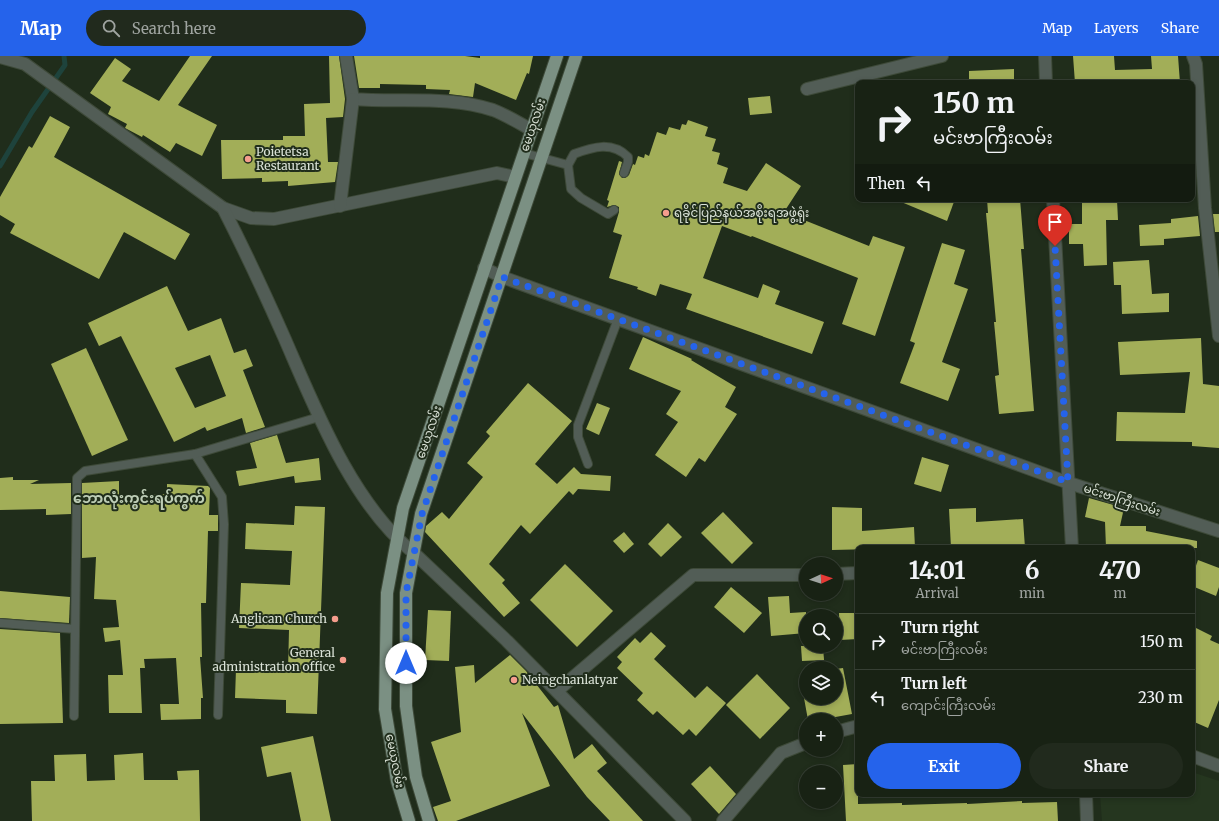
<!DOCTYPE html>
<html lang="en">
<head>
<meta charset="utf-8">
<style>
  :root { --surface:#182214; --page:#212a1d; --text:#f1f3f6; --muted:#9fa4a0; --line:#363f34; --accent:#2563eb }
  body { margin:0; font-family:Merriweather,"Noto Sans Myanmar",serif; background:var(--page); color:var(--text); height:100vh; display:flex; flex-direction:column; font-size:15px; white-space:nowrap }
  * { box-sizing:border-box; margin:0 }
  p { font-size:13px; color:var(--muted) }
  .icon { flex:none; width:22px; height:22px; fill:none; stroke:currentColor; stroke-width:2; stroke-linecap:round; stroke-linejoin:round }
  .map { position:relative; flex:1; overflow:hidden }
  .drawer { position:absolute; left:855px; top:489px; width:340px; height:252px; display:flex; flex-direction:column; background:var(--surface); border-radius:8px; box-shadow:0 2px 6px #0003,0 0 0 1px var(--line) }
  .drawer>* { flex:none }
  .guide { position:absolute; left:855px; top:24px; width:340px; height:122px; border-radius:8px; box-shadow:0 2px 6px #0003,0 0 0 1px var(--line); background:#182214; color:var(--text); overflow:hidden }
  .needle { width:26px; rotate:87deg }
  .controls { position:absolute; left:799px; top:501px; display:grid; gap:8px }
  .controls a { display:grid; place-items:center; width:44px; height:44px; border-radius:50%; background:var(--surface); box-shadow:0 2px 6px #0003,0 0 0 1px var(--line); font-size:20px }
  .pin { position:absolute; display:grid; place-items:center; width:34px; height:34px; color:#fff; margin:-41px -17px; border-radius:50% 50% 50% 0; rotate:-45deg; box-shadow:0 0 4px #0007 }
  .pin .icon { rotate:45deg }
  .me { position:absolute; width:44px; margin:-22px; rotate:0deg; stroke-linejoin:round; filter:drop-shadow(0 0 3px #0008) }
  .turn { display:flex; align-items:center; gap:14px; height:84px; padding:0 12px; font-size:18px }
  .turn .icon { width:52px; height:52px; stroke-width:2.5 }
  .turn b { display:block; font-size:28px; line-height:34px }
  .then { display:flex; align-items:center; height:38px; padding:0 12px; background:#0003; gap:8px; font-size:15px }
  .eta { display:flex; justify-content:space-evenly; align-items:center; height:68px; text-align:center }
  .eta b { font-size:24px; font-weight:700; line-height:28px }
  .primary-button { display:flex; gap:8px; margin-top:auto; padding:8px 12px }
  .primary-button a { flex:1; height:46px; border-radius:24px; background:var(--accent); color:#fff; font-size:16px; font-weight:700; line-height:46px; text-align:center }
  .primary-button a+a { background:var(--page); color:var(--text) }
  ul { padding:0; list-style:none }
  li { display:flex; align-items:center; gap:12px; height:56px; padding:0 12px; border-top:1px solid var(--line) }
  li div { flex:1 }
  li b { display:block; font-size:15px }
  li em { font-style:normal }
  header { display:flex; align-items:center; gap:24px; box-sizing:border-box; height:56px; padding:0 20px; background:var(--accent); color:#fff }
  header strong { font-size:19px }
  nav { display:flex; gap:22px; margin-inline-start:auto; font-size:14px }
  .search { width:280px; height:36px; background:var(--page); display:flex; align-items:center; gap:10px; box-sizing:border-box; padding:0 14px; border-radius:22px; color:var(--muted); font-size:15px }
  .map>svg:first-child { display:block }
  .built { fill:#25361f }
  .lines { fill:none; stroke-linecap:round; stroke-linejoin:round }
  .stream { stroke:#1e433c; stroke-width:5 }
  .building { fill:#a2ae58; fill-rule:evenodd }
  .lane-casing { stroke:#3e4a39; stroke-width:10 }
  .street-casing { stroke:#3e4a39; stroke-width:14 }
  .primary-casing { stroke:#3e4a39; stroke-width:14 }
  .lane { stroke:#525d56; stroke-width:8 }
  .street { stroke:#525d56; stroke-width:12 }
  .primary { stroke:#7b9083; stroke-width:12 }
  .route { stroke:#2563eb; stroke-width:7; stroke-dasharray:0 12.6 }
  .poi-dot { fill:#f59d8d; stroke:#202d1b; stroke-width:1.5 }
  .labels { text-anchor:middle; stroke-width:4; stroke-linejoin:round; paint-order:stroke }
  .street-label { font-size:12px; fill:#dae2d7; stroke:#202d1b }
  .poi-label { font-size:12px; fill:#dae2d7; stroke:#202d1b; text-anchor:start }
  .quarter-label { font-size:14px; font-weight:bold; fill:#bdcdb6; stroke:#202d1b }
</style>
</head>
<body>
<header>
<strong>Map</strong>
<div class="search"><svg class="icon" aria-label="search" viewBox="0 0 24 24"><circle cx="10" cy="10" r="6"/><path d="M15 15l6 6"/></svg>Search here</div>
<nav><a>Map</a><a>Layers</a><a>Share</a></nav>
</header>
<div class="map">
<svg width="1219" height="765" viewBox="0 0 1219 765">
  <rect width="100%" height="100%" fill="#202d1b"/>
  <!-- built -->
  <polygon class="built" points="1192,716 1219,725 1219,765 1102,765 1100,738 1192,738"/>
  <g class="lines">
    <!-- stream -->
    <polyline class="stream" points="0,110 32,56 65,9 64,0"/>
  </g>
  <!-- building -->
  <g class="building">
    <polygon points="190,0 212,0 178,49 217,69 202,100 176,87 170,96 143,79 142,81 125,72 127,68 108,58 111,51 90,37 115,2 131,13 122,25 159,45"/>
    <polygon points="329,0 339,0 345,43 343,61 326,62 328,106 338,106 335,126 288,130 288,125 262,126 262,122 222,123 221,84 283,84 283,80 305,80 304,48 330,47"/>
    <polygon points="354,0 465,0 480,2 480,0 533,0 529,18 527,17 516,44 475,27 473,41 449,38 450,34 426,33 426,29 380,28 380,32 359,32"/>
    <polygon points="1073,0 1114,0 1115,14 1152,13 1151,0 1178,0 1180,27 1075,27"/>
    <polygon points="1014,13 1014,27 969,27 969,15"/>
    <polygon points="770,40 772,57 750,59 748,42"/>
    <polygon points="50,60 70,71 54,101 190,178 175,204 124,176 99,223 10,177 15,168 0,159 0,141 29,90 32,92"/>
    <polygon points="688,64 708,71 705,80 716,83 712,95 720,97 717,108 728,112 723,127 747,135 766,107 801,130 784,156 869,190 873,180 905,191 875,280 842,268 858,222 752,180 751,181 722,170 703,222 758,242 763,228 780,235 775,248 824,266 812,298 686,253 692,238 660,228 656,240 637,233 638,231 609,222 622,179 613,176 619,156 619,151 614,149 607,151 609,145 607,144 619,105 622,106 619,118 622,122 625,122 629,119 633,108 635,109 638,100 644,102 645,98 649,100 657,76 666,79 669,71 680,74 682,68 686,69"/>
    <polygon points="894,143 955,143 947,165"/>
    <polygon points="987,143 1020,143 1024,193 1021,193 1034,355 999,358 995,320 999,319 994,266 996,266 986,157 988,157"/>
    <polygon points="1117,144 1118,164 1106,164 1107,209 1084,210 1083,188 1069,188 1069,168 1082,168 1082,146"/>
    <polygon points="1213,158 1219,158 1219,176 1215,176"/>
    <polygon points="1198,160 1200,180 1164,183 1164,189 1140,190 1139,169 1171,167 1171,163"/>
    <polygon points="942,187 965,194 954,228 968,233 942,306 960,313 948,345 900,327 915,287 910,285"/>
    <polygon points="1149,204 1152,238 1169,237 1169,256 1122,258 1121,229 1114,229 1113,206"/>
    <path d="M167,230l21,45 33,-13 13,35 12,-4 7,17 -10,4 22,57 -19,6 -4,-15 -35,13 -2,-4 -31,15 -53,-106 -22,10 -11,-23zM210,299l16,41 -31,12 -20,-40z"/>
    <polygon points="643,281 692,303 691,304 736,331 725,351 737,358 705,406 699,402 686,421 655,399 678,366 666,358 681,335 629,313"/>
    <polygon points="1201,282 1203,328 1219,330 1219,392 1192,390 1192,386 1116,385 1117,356 1185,357 1190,316 1120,319 1118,286"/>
    <polygon points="86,292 128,384 92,400 51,308"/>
    <polygon points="528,327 572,365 535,408 557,428 574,411 581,418 611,420 610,435 578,433 573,439 569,435 530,478 521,469 489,508 505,524 502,527 520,547 504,561 425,476 426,470 442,456 449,463 483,421 467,407 490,380 486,376"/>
    <polygon points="597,347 610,352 599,379 586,373"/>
    <polygon points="277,379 286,407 319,402 321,424 295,427 294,420 239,430 236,415 257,412 250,387"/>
    <polygon points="922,401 949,409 941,436 914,428"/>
    <polygon points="13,421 13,424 39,424 30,428 71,427 71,458 46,459 46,453 0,454 0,422"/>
    <polygon points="119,425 119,440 167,438 167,428 208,430 210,432 209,459 218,459 218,475 208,475 206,547 201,547 202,601 200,601 203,642 201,642 201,663 161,664 160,648 179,648 176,602 144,603 145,612 140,612 142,657 109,657 108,619 123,619 120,584 105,586 103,572 119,571 116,544 94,543 96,501 82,502 82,427"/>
    <polygon points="1089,442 1124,452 1120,470 1146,470 1146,475 1197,485 1197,492 1106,492 1105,466 1085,461"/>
    <polygon points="295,450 325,451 317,658 286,657 286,644 235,642 236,613 288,615 289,574 239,572 241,527 290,529 292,495 245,493 246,467 294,469"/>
    <polygon points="832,451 862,452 862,475 914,471 915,492 832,494"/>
    <polygon points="976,452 976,466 1023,463 1025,492 951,492 949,453"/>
    <polygon points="723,456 753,487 732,508 701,477"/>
    <polygon points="668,467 682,481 661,501 648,488"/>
    <polygon points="624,476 634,488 624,497 613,485"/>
    <polygon points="1198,504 1219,512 1219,531 1216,540 1192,530 1192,521"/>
    <polygon points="565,508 613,555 577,591 530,544"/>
    <polygon points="731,531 762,557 744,577 714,551"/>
    <polygon points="0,535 70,541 69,567 0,562"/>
    <polygon points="789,540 790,557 806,556 806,577 771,580 768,541"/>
    <polygon points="428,554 451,555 449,605 425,604"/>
    <polygon points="839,557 858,557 858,583 840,584"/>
    <polygon points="1196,572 1212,580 1210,584 1219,588 1219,644 1208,672 1192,665 1192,580"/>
    <polygon points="0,573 60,577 63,667 0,668"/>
    <polygon points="651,576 666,590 654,603 695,642 707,630 726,647 696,680 689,673 683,679 657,655 653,659 637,644 643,637 617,612 622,606 617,601 635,582 640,587"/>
    <polygon points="801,590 823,590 824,604 802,605"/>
    <polygon points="510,599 526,615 554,651 558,649 574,703 592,688 607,707 597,715 643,765 610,765 587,741 522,657 550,730 456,765 438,765 433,751 451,745 431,686 461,676 455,611 474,609 475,627"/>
    <polygon points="843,612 852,658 819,664 808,664 804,642 836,642 836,613"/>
    <polygon points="757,618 790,652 760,683 726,649"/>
    <polygon points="313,680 331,765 301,765 291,716 267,721 261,691"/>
    <polygon points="143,697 144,724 178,724 177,715 199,714 200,765 32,765 31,725 55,725 54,699 86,698 87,725 115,724 114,699"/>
    <polygon points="858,708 858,748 902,747 902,749 967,747 967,748 1022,745 1022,747 1057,746 1058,765 846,765 843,709"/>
    <polygon points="710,710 736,738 719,758 691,728"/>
  </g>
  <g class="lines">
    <!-- lane casing -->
    <g class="lane-casing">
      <g id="lane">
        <path d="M524,97l44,12 6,-11c19,-7 38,-13 54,3v5l-4,11"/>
        <polyline points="568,109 571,133 581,142 608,158 614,154"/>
        <polyline points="195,398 222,441 224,468 218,659"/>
        <polyline points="588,408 578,381 578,369 618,263"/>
        <polyline points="0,567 75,573"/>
        <polyline points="74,660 77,422 85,415 195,398 319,361"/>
      </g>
    </g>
    <!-- street casing -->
    <g class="street-casing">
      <g id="street">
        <path d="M346,0l7,43c46,4 95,-4 140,11 13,5 26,13 39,20"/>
        <polyline points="1045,0 1046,27"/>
        <polyline points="1193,0 1196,8 1205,152 1219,280"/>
        <polyline points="0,1 25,8 223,152 251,162 274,163 497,117 515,121"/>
        <polyline points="807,33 942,0"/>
        <polyline points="1053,143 1072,492"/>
        <polyline points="340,150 353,43"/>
        <path d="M223,152c22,43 42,86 61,129 31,71 68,167 130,216l93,88 178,180"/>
        <polyline points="484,212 502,221 1069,427 1219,475"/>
        <polyline points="836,518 858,517"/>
        <polyline points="557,635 693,519 806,519"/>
        <polyline points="836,676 858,670"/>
        <polyline points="1192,700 1219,710"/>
        <polyline points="1086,738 1087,765"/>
        <polyline points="723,765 781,697 806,687"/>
      </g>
    </g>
    <!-- primary casing -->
    <g class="primary-casing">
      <g id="primary">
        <polyline points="409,765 397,725 385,653 387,537 403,452 557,0"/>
        <polyline points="429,765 416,721 406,650 406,537 421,458 576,0"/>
      </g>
    </g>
    <!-- lane -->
    <use href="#lane" class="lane"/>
    <!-- street -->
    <use href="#street" class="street"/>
    <!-- primary -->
    <use href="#primary" class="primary"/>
  </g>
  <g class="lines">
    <!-- route -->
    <polyline class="route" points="406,607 406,537 422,458 502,221 1068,426 1055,190"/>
  </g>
  <!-- markers -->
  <g class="poi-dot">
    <circle cx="248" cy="103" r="4"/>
    <circle cx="666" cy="157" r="4"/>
    <circle cx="335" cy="563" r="4"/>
    <circle cx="343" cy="604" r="4"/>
    <circle cx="514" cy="624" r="4"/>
  </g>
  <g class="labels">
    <!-- street labels -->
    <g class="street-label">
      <text transform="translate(533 69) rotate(-71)" y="4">မေယုလမ်း</text>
      <text transform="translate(429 376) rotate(-71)" y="4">မေယုလမ်း</text>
      <text transform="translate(1122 444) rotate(18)" y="4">မင်းဗာကြီးလမ်း</text>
      <text transform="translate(395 705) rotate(79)" y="4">မေယုလမ်း</text>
    </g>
    <!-- poi labels -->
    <g class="poi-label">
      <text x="256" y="100">Poietetsa<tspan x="256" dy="14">Restaurant</tspan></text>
      <text x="674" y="161">ရခိုင်ပြည်နယ်အစိုးရအဖွဲ့ရုံး</text>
      <text x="327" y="567" text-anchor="end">Anglican Church</text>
      <text x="335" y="601" text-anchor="end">General<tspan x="335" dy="14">administration office</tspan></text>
      <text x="522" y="628">Neingchanlatyar</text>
    </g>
    <!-- quarter labels -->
    <g class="quarter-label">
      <text x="139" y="447">ဘောလုံးကွင်းရပ်ကွက်</text>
    </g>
  </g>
</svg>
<div class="controls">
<a><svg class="needle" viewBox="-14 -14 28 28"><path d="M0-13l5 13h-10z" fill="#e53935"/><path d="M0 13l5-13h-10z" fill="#9fa4a0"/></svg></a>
<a><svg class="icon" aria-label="search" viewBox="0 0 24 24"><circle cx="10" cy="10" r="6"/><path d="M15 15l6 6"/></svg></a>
<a><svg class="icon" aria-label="layers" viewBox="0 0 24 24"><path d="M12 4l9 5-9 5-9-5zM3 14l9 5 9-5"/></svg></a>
<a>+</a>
<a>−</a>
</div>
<div class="pin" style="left:1055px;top:190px;background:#d93025"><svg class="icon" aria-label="arrive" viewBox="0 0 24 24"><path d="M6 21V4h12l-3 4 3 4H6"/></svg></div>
<svg class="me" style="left:406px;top:607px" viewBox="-20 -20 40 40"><circle r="19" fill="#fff"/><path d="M0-13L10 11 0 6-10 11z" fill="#2563eb"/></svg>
<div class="guide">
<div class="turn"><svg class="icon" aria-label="right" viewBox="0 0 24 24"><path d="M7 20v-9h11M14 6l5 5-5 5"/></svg><div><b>150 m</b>မင်းဗာကြီးလမ်း</div></div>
<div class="then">Then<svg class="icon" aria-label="left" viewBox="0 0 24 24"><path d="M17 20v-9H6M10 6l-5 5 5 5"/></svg></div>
</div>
<section class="drawer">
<div class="eta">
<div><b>14:01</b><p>Arrival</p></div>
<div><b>6</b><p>min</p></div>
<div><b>470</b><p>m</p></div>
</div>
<ul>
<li><svg class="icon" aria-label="right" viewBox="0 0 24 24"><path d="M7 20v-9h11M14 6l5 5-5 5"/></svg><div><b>Turn right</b><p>မင်းဗာကြီးလမ်း</p></div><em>150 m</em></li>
<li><svg class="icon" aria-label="left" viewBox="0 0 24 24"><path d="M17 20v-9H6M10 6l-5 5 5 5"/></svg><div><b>Turn left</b><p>ကျောင်းကြီးလမ်း</p></div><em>230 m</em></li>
</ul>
<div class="primary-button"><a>Exit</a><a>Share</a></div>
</section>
</div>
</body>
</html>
